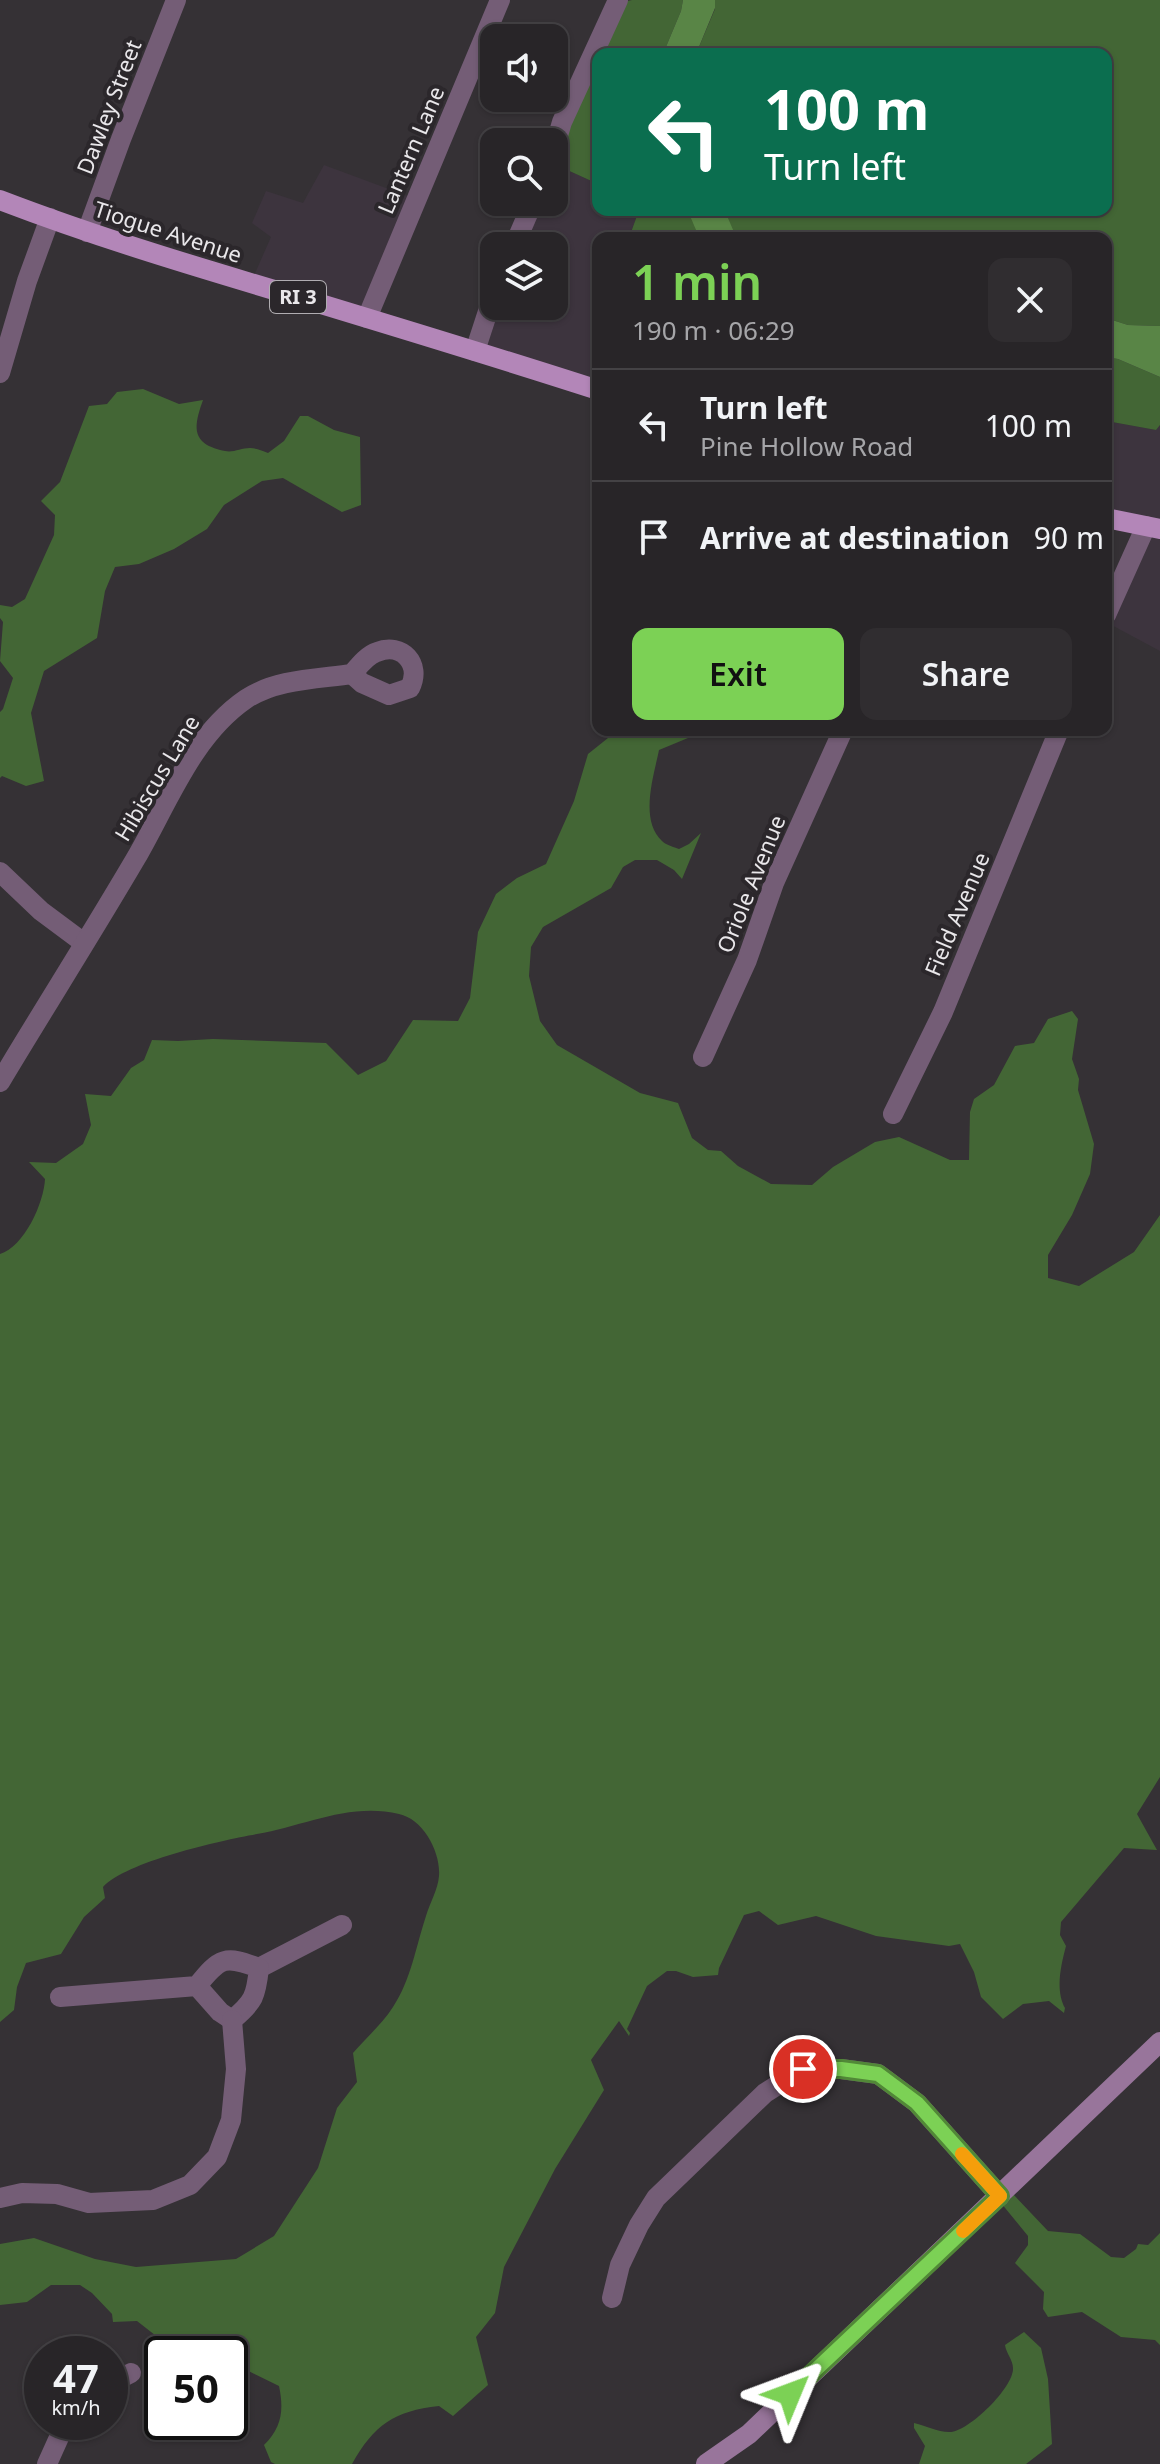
<!DOCTYPE html>
<html lang="en">
<head>
<meta charset="utf-8">
<style>
  :root { --surface:#282528; --page:#302d30; --text:#f1f3f6; --muted:#a5a5a8; --line:#444245; --accent:#7cd155 }
  body { margin:0; font-family:"Noto Sans",sans-serif; background:var(--page); color:var(--text); height:100vh; display:flex; flex-direction:column; font-size:30px; white-space:nowrap }
  * { box-sizing:border-box; margin:0 }
  p { font-size:26px; color:var(--muted) }
  .icon { flex:none; width:44px; height:44px; fill:none; stroke:currentColor; stroke-width:2; stroke-linecap:round; stroke-linejoin:round }
  .map { position:relative; flex:1; overflow:hidden }
  .side { position:absolute; left:592px; top:232px; width:520px; height:504px; display:flex; flex-direction:column; background:var(--surface); border-radius:16px; box-shadow:0 2px 6px #0004,0 0 0 2px var(--line) }
  .side>* { flex:none }
  .banner { position:absolute; left:592px; top:48px; width:520px; height:168px; border-radius:16px; box-shadow:0 2px 6px #0004,0 0 0 2px var(--line); background:#0b6e4f; color:#fff; overflow:hidden }
  .tools { position:absolute; left:480px; top:24px; display:grid; gap:16px }
  .tools a { display:grid; place-items:center; width:88px; height:88px; border-radius:16px; background:var(--surface); box-shadow:0 2px 6px #0004,0 0 0 2px var(--line); font-size:40px }
  .speed { position:absolute; left:24px; top:2336px; display:flex; gap:16px; font-size:40px; font-weight:700; text-align:center }
  .speed>* { display:grid; place-content:center; width:104px; height:104px; border-radius:50%; background:var(--surface); box-shadow:0 2px 6px #0004,0 0 0 2px var(--line); line-height:1 }
  .speed small { font-size:20px; font-weight:400 }
  .speed .limit { border:4px solid #111; border-radius:12px; background:#fff; color:#111 }
  .pin { position:absolute; display:grid; place-items:center; width:68px; height:68px; color:#fff; margin:-34px; border:4px solid #fff; border-radius:50%; box-shadow:0 2px 8px #0007 }
  .me { position:absolute; width:88px; margin:-44px; rotate:46deg; stroke-linejoin:round; filter:drop-shadow(0 0 6px #0008) }
  .turn { display:flex; align-items:center; gap:28px; height:168px; padding:0 40px; font-size:36px }
  .turn .icon { width:104px; height:104px; stroke-width:2.5 }
  .turn b { display:block; font-size:56px; line-height:68px }
  .round { display:grid; place-items:center; flex:none; width:84px; height:84px; border-radius:16px; background:var(--page) }
  .summary { display:flex; align-items:center; justify-content:space-between; height:136px; padding:0 40px }
  h1 { font-size:48px; font-weight:600; line-height:60px; color:var(--accent) }
  .cta { display:flex; gap:16px; margin-top:auto; padding:16px 40px }
  .cta a { flex:1; height:92px; border-radius:16px; background:var(--accent); color:#111; font-size:32px; font-weight:600; line-height:92px; text-align:center }
  .cta a+a { background:var(--page); color:var(--text) }
  ul { padding:0; list-style:none }
  li { display:flex; align-items:center; gap:24px; height:112px; padding:0 40px; border-top:2px solid var(--line) }
  li div { flex:1 }
  li b { display:block; font-size:30px }
  li em { font-style:normal }
  .map>svg:first-child { display:block }
  .built { fill:#3d343e }
  .green { fill:#436635 }
  .water { fill:#598546 }
  .lines { fill:none; stroke-linecap:round; stroke-linejoin:round }
  .river { stroke:#598546; stroke-width:34 }
  .street { stroke:#745d76; stroke-width:20 }
  .secondary { stroke:#98759b; stroke-width:20 }
  .primary { stroke:#b386b8; stroke-width:20 }
  .route-casing { stroke:#518837; stroke-width:20 }
  .route { stroke:#7cd155; stroke-width:14 }
  .slow { stroke:#f59e0b; stroke-width:14 }
  .labels { text-anchor:middle; stroke-width:8; stroke-linejoin:round; paint-order:stroke }
  .shield { fill:#2b272b; stroke:#b0adb1; stroke-width:2 }
  .shield-label { font-size:20px; font-weight:bold; fill:#e9e7ea }
  .street-label { font-size:22px; fill:#e9e7ea; stroke:#2b272b }
</style>
</head>
<body>
<div class="map">
<svg width="1160" height="2464" viewBox="0 0 1160 2464">
  <rect width="100%" height="100%" fill="#353135"/>
  <!-- built -->
  <g class="built">
    <polygon points="554,164 598,184 598,210 639,210 629,238 598,238 598,383 477,349 494,306 554,306 554,246 512,246 532,202 554,202"/>
    <polygon points="324,165 413,198 368,313 252,280 271,237 252,223 266,191 303,203"/>
    <polygon points="1112,422 1156,430 1160,425 1160,651 1106,622 1143,528 1106,517 1106,426"/>
  </g>
  <!-- green -->
  <g class="green">
    <polygon points="632,0 683,0 681,11 663,54 598,54 598,184 554,164 554,145 615,4"/>
    <polygon points="715,0 1160,0 1160,326 1128,325 1106,318 1106,238 629,238 639,210 1106,210 1106,54 696,54 715,9"/>
    <polygon points="1106,357 1118,359 1160,377 1160,425 1156,430 1112,422 1106,426"/>
    <path d="M143,389l36,15 24,-4c-10,28 -12,44 22,51 8,2 16,-3 25,-3 6,0 13,3 18,5l16,-12 16,-25h8l26,14 26,7 1,68 -19,7 -59,-34 -21,3 -38,24 -17,24 -33,20 -35,15 -24,3 -10,24 -8,47 -53,33 -13,42 13,68 -18,5 -24,-10 -2,2v-66l3,-3 10,-31 -13,-17 3,-39 -3,-4v-13l12,2 13,-8 29,-64 1,-20 -14,-14 19,-19 29,-76 18,-2 10,-12z"/>
    <path d="M618,730h72l-2,8 -29,12c-5,25 -20,70 3,91 4,4 12,6 17,8l10,-5 12,-11 -19,46 -8,-9 -17,-10h-22l-12,7 -12,21 -68,39 -12,20 -2,29 11,45 17,24 83,48 38,10 14,35 16,12 13,1 17,15 33,18 41,1 21,-18 42,-25 24,-5 51,23h19l1,-48 4,-13 20,-14 21,-39 19,-3 14,-24 24,-8 6,8 -6,40 7,20 -1,11 16,54 -4,30 -18,41 -24,40v23l31,8 55,-34 26,-37v562l-23,37 20,36 -33,-2 -63,74 -1,13 6,11c-5,19 -11,44 -1,62l-1,5 -15,-12 -26,3 -20,15 -22,-22 -7,-25 -14,-28 -11,2 -73,-10 -60,-20 -38,9 -19,-14 -15,4 -25,53 -1,7 -25,2 -17,-6h-9l-20,15 -20,43 3,4 -1,3 -10,-15 -28,39 13,30 -49,79 -51,98 -9,46 -19,24 12,48 -35,31 -14,-10c-45,5 -65,19 -87,58h-77l-4,-2 -7,-17c18,-18 20,-35 15,-59l-49,-24v-8h-57l-13,-15 -23,-18 -24,1 -1,-8 -20,-21 -12,-8h-29l-24,17 -27,3v-61l34,-6 61,21 41,8 100,-8 38,-23 44,-68 19,-60 20,-26 -4,-29c13,-15 29,-29 40,-46 18,-27 23,-61 33,-91 4,-13 12,-27 13,-40 2,-24 -16,-57 -40,-62 -49,-12 -95,12 -142,20 -35,6 -132,28 -154,53l2,11 -21,19 -23,37 -35,9 -9,24 -3,23 -14,12v-768c24,-7 44,-51 45,-75l-16,-17 27,1 27,-19 8,-19 -6,-31 26,2 20,-28 13,-8 8,-20 26,1 35,-2 113,4 32,32 28,-14 27,-41 45,1 12,-23 8,-66 18,-38 21,-16 29,-14 28,-63 14,-47z"/>
    <polygon points="1012,2193 1048,2231 1080,2234 1111,2257 1124,2258 1136,2249 1138,2244 1148,2245 1160,2233 1160,2345 1155,2340 1121,2337 1082,2312 1048,2317 1043,2309 1044,2292 1015,2263 1028,2245 1028,2236 1001,2203"/>
    <path d="M1024,2332l17,16 7,31 4,65 -26,20h-107l6,-18 -11,-18v-5c10,2 26,10 37,9 19,-2 63,-45 62,-64 0,-8 -7,-15 -8,-23z"/>
  </g>
  <!-- water -->
  <g class="water">
    <polygon points="683,0 715,0 715,8 696,54 663,54 681,11"/>
    <polygon points="1106,318 1128,325 1160,326 1160,377 1118,359 1106,357"/>
  </g>
  <g class="lines">
    <!-- river -->
    <polyline class="river" points="706,210 718,238"/>
    <!-- street -->
    <g class="street">
      <polyline points="554,149 562,122 618,0"/>
      <polyline points="87,232 121,139 176,0"/>
      <polyline points="514,246 533,202"/>
      <polyline points="367,318 500,0"/>
      <polyline points="475,351 494,293"/>
      <polyline points="0,373 27,281 50,218"/>
      <polyline points="1106,615 1146,526"/>
      <polyline points="0,872 41,911 84,943"/>
      <polyline points="703,1057 747,960 774,883 843,730"/>
      <path d="M0,1082c45,-75 92,-149 136,-224 32,-55 56,-122 110,-159 30,-20 71,-20 106,-25 6,-7 15,-19 25,-22 25,-10 45,12 33,36l-21,7 -27,-12 -10,-9"/>
      <polyline points="893,1114 943,1012 1059,730"/>
      <polyline points="259,1968 342,1925"/>
      <path d="M60,1997l137,-11c23,-29 28,-31 62,-18 -3,28 -5,34 -27,52l-12,-8 -23,-26"/>
      <polyline points="0,2198 22,2193 57,2194 89,2203 153,2200 190,2185 217,2157 231,2120 236,2069 232,2020"/>
      <polyline points="612,2298 620,2265 639,2225 656,2198 765,2093 803,2069 841,2069 878,2074 917,2103 1000,2196"/>
      <polyline points="110,2384 131,2373"/>
      <polyline points="47,2464 66,2422"/>
    </g>
    <!-- secondary -->
    <polyline class="secondary" points="706,2464 749,2434 1160,2042"/>
    <!-- primary -->
    <g class="primary">
      <path d="M0,200c99,38 200,68 301,98 99,30 198,60 297,92"/>
      <polyline points="1106,518 1160,529"/>
    </g>
  </g>
  <g class="lines">
    <!-- route casing -->
    <g class="route-casing">
      <polyline id="route" points="790,2394 1000,2196 917,2103 878,2074 841,2069 803,2069"/>
    </g>
    <!-- route -->
    <use href="#route" class="route"/>
    <!-- slow -->
    <polyline class="slow" points="962,2154 1000,2196 963,2231"/>
  </g>
  <g class="labels">
    <!-- shield labels -->
    <rect class="shield" x="270" y="281" width="56" height="32" rx="6"/>
    <g class="shield-label">
      <text x="298" y="304">RI 3</text>
    </g>
    <!-- street labels -->
    <g class="street-label">
      <text transform="translate(109 107) rotate(-69)" y="8">Dawley Street</text>
      <text transform="translate(411 150) rotate(-67)" y="8">Lantern Lane</text>
      <text transform="translate(168 232) rotate(18)" y="8">Tiogue Avenue</text>
      <text transform="translate(157 778) rotate(-59)" y="8">Hibiscus Lane</text>
      <text transform="translate(751 884) rotate(-68)" y="8">Oriole Avenue</text>
      <text transform="translate(957 914) rotate(-67)" y="8">Field Avenue</text>
    </g>
  </g>
</svg>
<div class="tools">
<a><svg class="icon" aria-label="sound" viewBox="0 0 24 24"><path d="M4 9h4l5-4v14l-5-4H4zM17 9q2 3 0 6"/></svg></a>
<a><svg class="icon" aria-label="search" viewBox="0 0 24 24"><circle cx="10" cy="10" r="6"/><path d="M15 15l6 6"/></svg></a>
<a><svg class="icon" aria-label="layers" viewBox="0 0 24 24"><path d="M12 4l9 5-9 5-9-5zM3 14l9 5 9-5"/></svg></a>
</div>
<div class="speed"><div>47<small>km/h</small></div><div class="limit">50</div></div>
<div class="pin" style="left:803px;top:2069px;background:#d93025"><svg class="icon" aria-label="arrive" viewBox="0 0 24 24"><path d="M6 21V4h12l-3 4 3 4H6"/></svg></div>
<svg class="me" style="left:790px;top:2394px" viewBox="-20 -20 40 40"><path d="M0-17L14 15 0 8-14 15z" fill="#7cd155" stroke="#fff" stroke-width="4"/></svg>
<div class="banner">
<div class="turn"><svg class="icon" aria-label="left" viewBox="0 0 24 24"><path d="M17 20v-9H6M10 6l-5 5 5 5"/></svg><div><b>100 m</b>Turn left</div></div>
</div>
<section class="side">
<div class="summary"><div><h1>1 min</h1><p>190 m · 06:29</p></div><a class="round"><svg class="icon" aria-label="close" viewBox="0 0 24 24"><path d="M6 6l12 12M18 6L6 18"/></svg></a></div>
<ul>
<li><svg class="icon" aria-label="left" viewBox="0 0 24 24"><path d="M17 20v-9H6M10 6l-5 5 5 5"/></svg><div><b>Turn left</b><p>Pine Hollow Road</p></div><em>100 m</em></li>
<li><svg class="icon" aria-label="arrive" viewBox="0 0 24 24"><path d="M6 21V4h12l-3 4 3 4H6"/></svg><div><b>Arrive at destination</b></div><em>90 m</em></li>
</ul>
<div class="cta"><a>Exit</a><a>Share</a></div>
</section>
</div>
</body>
</html>
